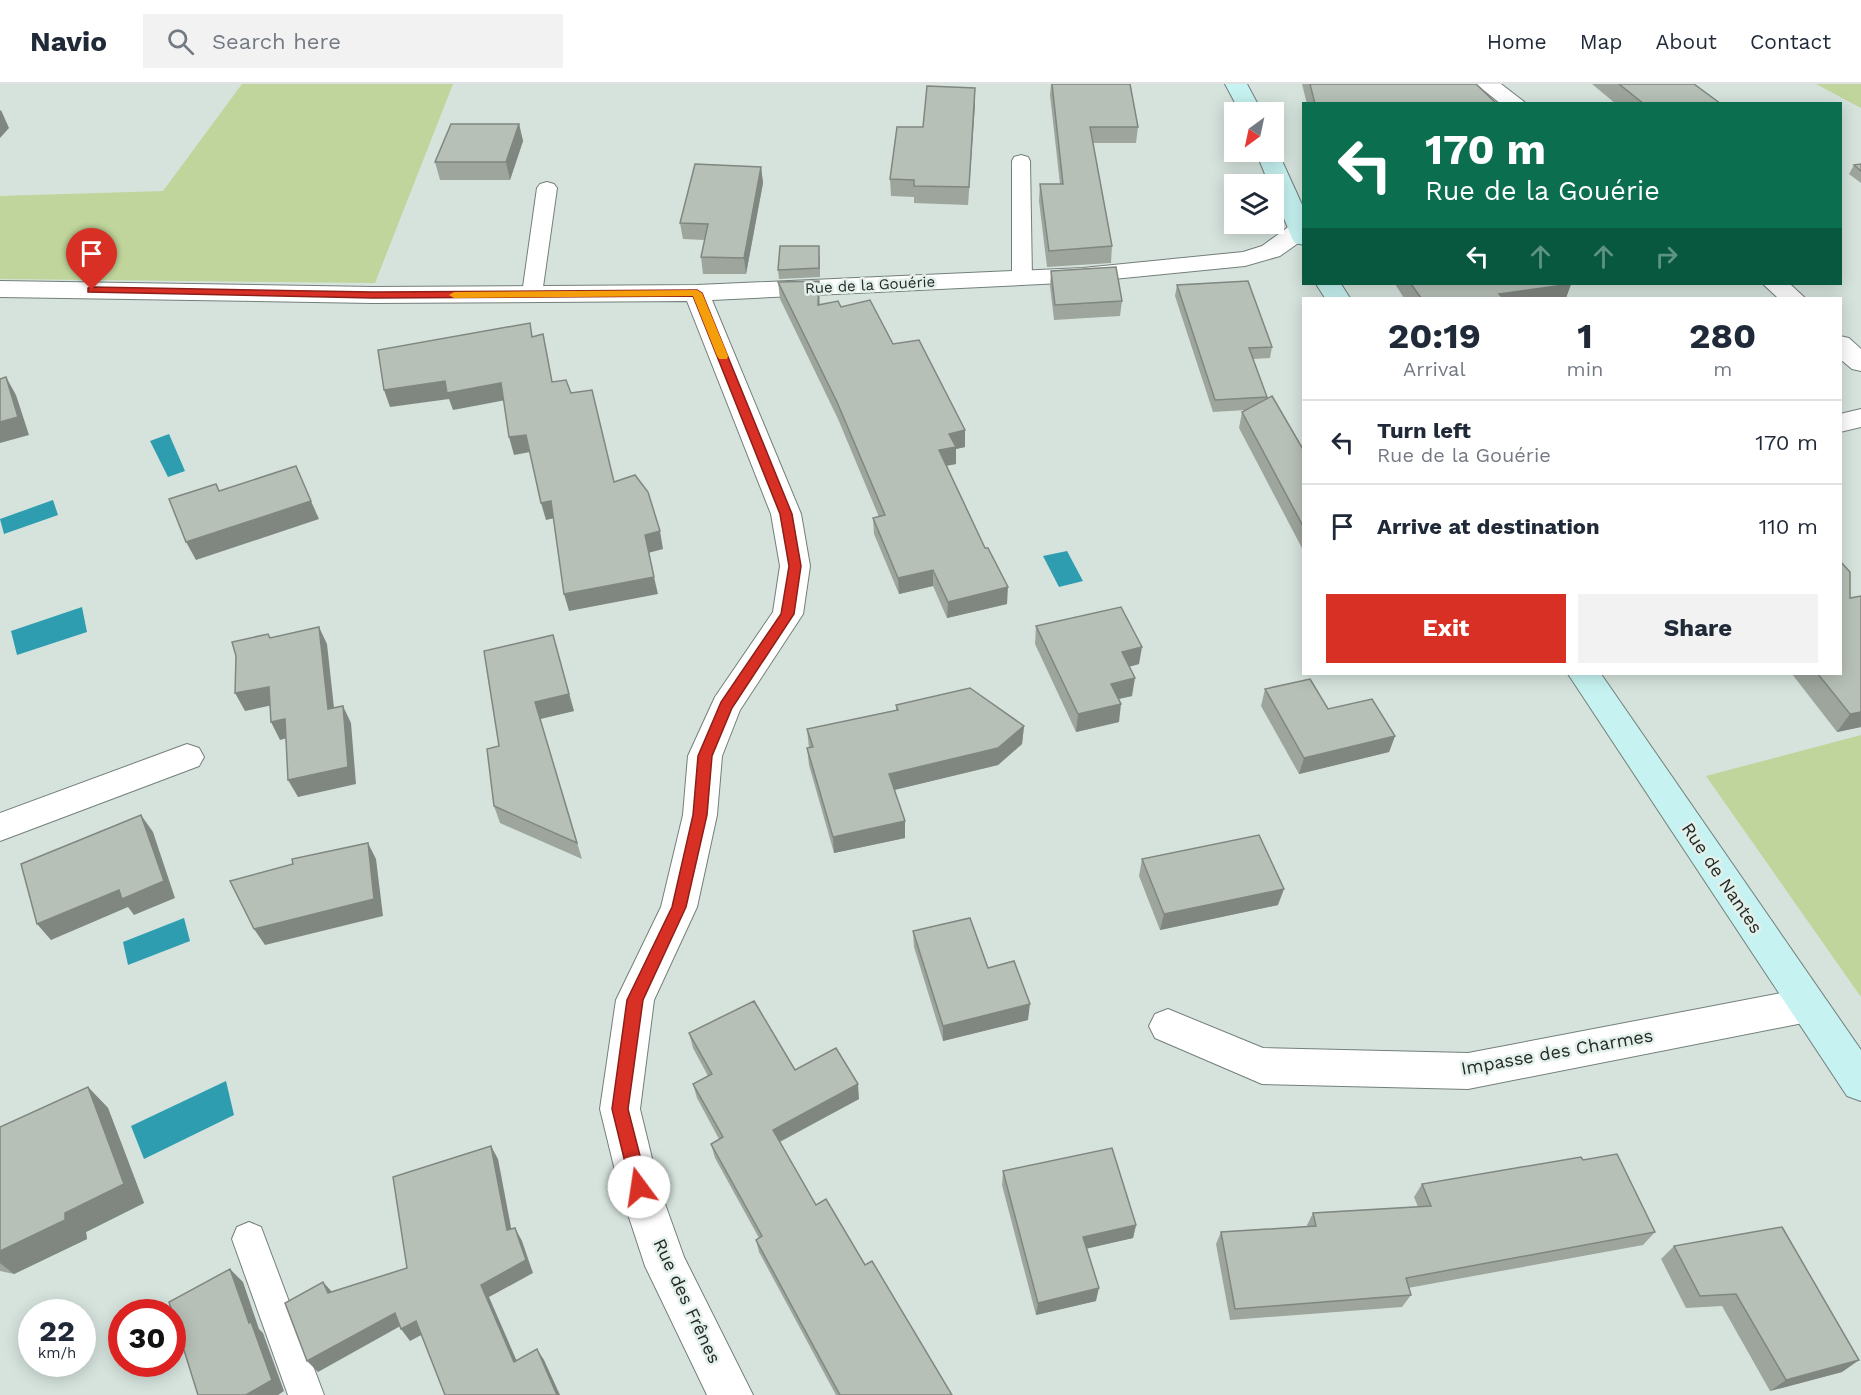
<!DOCTYPE html>
<html lang="en">
<head>
<meta charset="utf-8">
<style>
  :root { --surface:#fff; --page:#f2f2f3; --text:#1f2937; --muted:#747a83; --line:#e0e1e3; --accent:#d93025 }
  body { margin:0; font-family:"Work Sans",sans-serif; background:var(--page); color:var(--text); height:100vh; display:flex; flex-direction:column; font-size:22px; white-space:nowrap }
  * { box-sizing:border-box; margin:0 }
  p { font-size:20px; color:var(--muted) }
  .icon { flex:none; width:33px; height:33px; fill:none; stroke:currentColor; stroke-width:2; stroke-linecap:round; stroke-linejoin:round }
  .map { position:relative; flex:1; overflow:hidden }
  .side { position:absolute; left:1302px; top:213px; width:540px; height:378px; display:flex; flex-direction:column; background:var(--surface); border-radius:0px; box-shadow:0 3px 15px #0003 }
  .side>* { flex:none }
  .hud { position:absolute; left:1302px; top:18px; width:540px; height:183px; border-radius:0px; box-shadow:0 3px 15px #0003; background:#0b6e4f; color:#fff; overflow:hidden }
  .needle { width:39px; rotate:213deg }
  .tools { position:absolute; left:1224px; top:18px; display:grid; gap:12px }
  .tools a { display:grid; place-items:center; width:60px; height:60px; border-radius:0px; background:var(--surface); box-shadow:0 3px 15px #0003; font-size:30px }
  .speed { position:absolute; left:18px; top:1215px; display:flex; gap:12px; font-size:30px; font-weight:700; text-align:center }
  .speed>* { display:grid; place-content:center; width:78px; height:78px; border-radius:50%; background:var(--surface); box-shadow:0 3px 15px #0003; line-height:1 }
  .speed small { font-size:15px; font-weight:400 }
  .speed .limit { border:9px solid #d22; background:#fff; color:#111 }
  .pin { position:absolute; display:grid; place-items:center; width:51px; height:51px; color:#fff; margin:-62px -26px; border-radius:50% 50% 50% 0; rotate:-45deg; box-shadow:0 0 6px #0007 }
  .pin .icon { rotate:45deg }
  .me { position:absolute; width:66px; margin:-33px; rotate:346deg; stroke-linejoin:round; filter:drop-shadow(0 0 4px #0008) }
  .turn { display:flex; align-items:center; gap:21px; height:126px; padding:0 24px; font-size:27px }
  .turn .icon { width:78px; height:78px; stroke-width:2.5 }
  .turn b { display:block; font-size:42px; line-height:51px }
  .lanes { display:flex; align-items:center; height:57px; padding:0 24px; background:#0003; justify-content:center; gap:30px; direction:ltr }
  .lanes .off { opacity:.35 }
  .eta { display:flex; justify-content:space-evenly; align-items:center; height:102px; text-align:center }
  .eta b { font-size:36px; font-weight:700; line-height:42px }
  .primary-button { display:flex; gap:12px; margin-top:auto; padding:12px 24px }
  .primary-button a { flex:1; height:69px; border-radius:0px; background:var(--accent); color:#fff; font-size:24px; font-weight:700; line-height:69px; text-align:center }
  .primary-button a+a { background:var(--page); color:var(--text) }
  ul { padding:0; list-style:none }
  li { display:flex; align-items:center; gap:18px; height:84px; padding:0 24px; border-top:2px solid var(--line) }
  li div { flex:1 }
  li b { display:block; font-size:22px }
  li em { font-style:normal }
  header { display:flex; align-items:center; gap:36px; box-sizing:border-box; height:84px; padding:0 30px; background:var(--surface); border-bottom:2px solid var(--line) }
  header strong { font-size:28px }
  nav { display:flex; gap:33px; margin-inline-start:auto; font-size:21px }
  .search { width:420px; height:54px; background:var(--page); display:flex; align-items:center; gap:15px; box-sizing:border-box; padding:0 21px; border-radius:0px; color:var(--muted); font-size:22px }
  .map>svg:first-child { display:block }
  .green { fill:#bfd59b }
  .water { fill:#2e9db0 }
  .lines { fill:none; stroke-linecap:round; stroke-linejoin:round }
  .lane-casing { stroke:#737f7a; stroke-width:2 }
  .street-casing { stroke:#737f7a; stroke-width:2 }
  .secondary-casing { stroke:#737f7a; stroke-width:2 }
  .lane { fill:#fff; fill-rule:evenodd }
  .street { fill:#fff; fill-rule:evenodd }
  .secondary { fill:#c6f3f1; fill-rule:evenodd }
  .wall { fill:#9da59d }
  .shaded-wall { fill:#808680 }
  .building { fill:#b7c0b7; stroke:#808680; stroke-width:1.5 }
  .route { fill:#d93025; stroke:#8d1f18; stroke-width:1.5 }
  .slow { fill:#f59e0b }
  .labels { text-anchor:middle; stroke-width:5; stroke-linejoin:round; paint-order:stroke }
  .far-street-label { font-size:15px; fill:#242927; stroke:#e3f0ea }
  .street-label { font-size:18px; fill:#242927; stroke:#e3f0ea }
</style>
</head>
<body>
<header>
<strong>Navio</strong>
<div class="search"><svg class="icon" aria-label="search" viewBox="0 0 24 24"><circle cx="10" cy="10" r="6"/><path d="M15 15l6 6"/></svg>Search here</div>
<nav><a>Home</a><a>Map</a><a>About</a><a>Contact</a></nav>
</header>
<div class="map">
<svg width="1861" height="1311" viewBox="0 0 1861 1311">
  <rect width="100%" height="100%" fill="#d6e3dd"/>
  <!-- green -->
  <g class="green">
    <polygon points="242,0 453,0 375,199 0,195 0,112 163,107"/>
    <polygon points="1816,0 1861,0 1861,24"/>
    <polygon points="1861,651 1861,913 1706,692"/>
  </g>
  <!-- water -->
  <g class="water">
    <polygon points="169,350 185,387 168,393 150,357"/>
    <polygon points="53,416 58,431 4,450 0,435"/>
    <polygon points="1067,467 1083,497 1059,503 1043,472"/>
    <polygon points="82,523 87,548 17,571 11,547"/>
    <polygon points="184,834 190,857 128,881 123,858"/>
    <polygon points="226,997 234,1031 144,1075 131,1042"/>
  </g>
  <g class="lines">
    <!-- lane casing -->
    <g class="lane-casing">
      <g id="lane">
        <polygon points="1021,71 1028,73 1030,77 1032,194 1029,198 1015,198 1012,194 1012,77 1014,73"/>
        <polygon points="547,98 554,100 557,104 542,210 539,214 532,216 525,214 522,210 537,104 540,100"/>
        <polygon points="249,1138 261,1143 324,1311 288,1311 232,1155 237,1143"/>
      </g>
    </g>
    <!-- street casing -->
    <g class="street-casing">
      <g id="street">
        <polygon points="1476,0 1501,0 1527,20 1501,20"/>
        <polygon points="1300,139 1304,140 1304,155 1280,172 1245,182 1083,198 712,216 801,430 810,482 803,530 740,626 722,672 717,731 697,823 654,916 640,1025 659,1103 684,1173 753,1311 707,1311 645,1182 619,1103 600,1025 616,916 661,823 683,731 688,672 715,613 773,528 780,482 771,430 687,217 373,219 0,213 0,197 373,203 697,201 1083,184 1243,168 1262,162 1291,141"/>
        <polygon points="1763,200 1790,200 1805,214 1778,214"/>
        <polygon points="1840,252 1849,254 1861,265 1861,287 1852,285 1840,275"/>
        <polygon points="1861,325 1861,343 1840,348 1840,330"/>
        <polygon points="187,660 199,664 204,673 199,682 0,757 0,729"/>
        <polygon points="1808,904 1821,909 1827,921 1821,933 1808,938 1468,1005 1262,1000 1155,954 1149,942 1155,930 1168,925 1263,964 1468,969"/>
      </g>
    </g>
    <!-- secondary casing -->
    <g class="secondary-casing">
      <g id="secondary">
        <polygon points="1225,0 1247,0 1262,28 1240,28"/>
        <polygon points="1274,63 1278,68 1304,125 1304,161 1295,159 1292,154 1274,110 1274,100 1269,100 1256,68 1274,68"/>
        <polygon points="1316,200 1341,200 1350,214 1325,214"/>
        <polygon points="1568,590 1601,590 1861,966 1861,1017 1847,1012"/>
      </g>
    </g>
    <!-- lane -->
    <use href="#lane" class="lane"/>
    <!-- street -->
    <use href="#street" class="street"/>
    <!-- secondary -->
    <use href="#secondary" class="secondary"/>
  </g>
  <!-- wall -->
  <g class="wall">
    <polygon points="1051,0 1130,0 1138,43 1136,59 1093,59 1112,162 1111,179 1047,183 1039,117 1040,100 1060,100 1050,11"/>
    <polygon points="1302,0 1476,0 1497,20 1307,20"/>
    <polygon points="1592,0 1694,0 1721,20 1616,20"/>
    <polygon points="975,4 968,121 914,119 914,113 891,112 890,95 923,43"/>
    <polygon points="519,40 523,57 510,96 440,96 435,78"/>
    <polygon points="1861,80 1861,99 1849,90 1854,81"/>
    <polygon points="761,83 763,99 746,190 703,190 701,173 705,156 683,155 680,139"/>
    <polygon points="820,171 820,193 779,195 778,186"/>
    <polygon points="1051,187 1122,217 1120,232 1054,236 1050,202"/>
    <polygon points="819,197 820,221 841,223 893,260 965,363 956,365 956,380 946,382 1007,520 947,534 933,502 899,510 874,450 873,434 879,433 838,335 780,215 778,198"/>
    <polygon points="1395,200 1571,200 1566,214 1404,214"/>
    <polygon points="1177,201 1272,263 1270,274 1253,275 1267,313 1304,367 1304,468 1239,344 1242,328 1246,326 1213,328 1175,212"/>
    <polygon points="1861,512 1861,643 1837,648 1792,590 1840,590 1850,514"/>
    <polygon points="1036,542 1139,580 1129,583 1132,612 1119,615 1119,638 1076,648 1035,560"/>
    <polygon points="484,567 574,627 540,635 582,775 500,739 494,722 499,662"/>
    <polygon points="1265,605 1328,625 1395,652 1389,668 1299,690 1261,622"/>
    <polygon points="896,621 1024,642 1022,660 998,681 894,706 905,754 834,769 809,681 807,664 809,664 807,645 896,626"/>
    <polygon points="1142,775 1278,821 1160,846 1139,792"/>
    <polygon points="913,847 988,884 1028,936 943,957 914,863"/>
    <polygon points="689,949 795,986 859,1015 780,1058 816,1121 865,1181 952,1311 836,1311 759,1168 756,1156 759,1154 715,1074 711,1060 719,1055 697,1014 693,1000 708,992 693,964"/>
    <polygon points="88,1003 108,1024 144,1119 86,1148 87,1155 14,1190 0,1187 0,1043"/>
    <polygon points="1583,1076 1655,1148 1643,1161 1408,1204 1411,1211 1402,1223 1230,1236 1216,1160 1221,1148 1306,1143 1313,1129 1418,1123 1414,1113 1422,1100"/>
    <polygon points="1003,1087 1136,1141 1133,1154 1087,1164 1096,1217 1036,1231 1002,1101"/>
    <polygon points="1674,1162 1859,1276 1842,1288 1770,1307 1722,1222 1686,1224 1661,1175"/>
  </g>
  <!-- shaded-wall -->
  <g class="shaded-wall">
    <polygon points="975,4 975,21 968,121 969,103"/>
    <polygon points="1,26 9,44 0,54 0,27"/>
    <polygon points="519,40 523,57 510,96 506,78"/>
    <polygon points="761,83 763,99 746,190 744,174"/>
    <polygon points="1571,200 1566,214 1498,214 1499,210"/>
    <polygon points="6,293 16,311 29,351 0,359 0,338"/>
    <polygon points="445,297 501,299 506,316 453,326 449,315 390,323 384,306"/>
    <polygon points="965,346 965,363 956,365 956,380 939,383 939,366 949,350"/>
    <polygon points="526,351 530,368 514,371 509,353"/>
    <polygon points="311,417 319,435 196,476 186,458"/>
    <polygon points="551,417 555,434 546,436 541,419"/>
    <polygon points="660,447 663,465 648,469 645,451"/>
    <polygon points="933,486 933,502 899,510 898,494"/>
    <polygon points="654,493 658,510 569,527 564,510"/>
    <polygon points="1008,503 1007,520 947,534 948,518"/>
    <polygon points="319,543 327,560 336,642 328,625"/>
    <polygon points="553,551 574,627 540,635 582,775 535,618"/>
    <polygon points="1142,563 1139,580 1119,585 1122,568"/>
    <polygon points="1135,594 1132,612 1109,617 1111,600"/>
    <polygon points="269,603 278,620 245,627 235,609"/>
    <polygon points="1121,620 1119,638 1076,648 1078,630"/>
    <polygon points="343,622 351,639 356,700 298,713 288,696"/>
    <polygon points="1861,628 1861,643 1837,648 1850,630"/>
    <polygon points="285,635 294,652 280,656 271,638"/>
    <polygon points="1024,642 1022,660 998,681 890,707 889,690"/>
    <polygon points="1395,652 1389,668 1299,690 1304,674"/>
    <polygon points="141,731 153,748 175,814 134,831 128,823 51,856 37,840"/>
    <polygon points="905,737 905,754 834,769 833,753"/>
    <polygon points="368,759 376,775 383,832 265,861 254,845"/>
    <polygon points="1284,805 1278,821 1160,846 1164,830"/>
    <polygon points="1030,920 1028,936 943,957 943,942"/>
    <polygon points="858,1000 859,1015 775,1060 773,1046"/>
    <polygon points="88,1003 108,1024 144,1119 86,1148 87,1155 14,1190 0,1179 0,1167 65,1129"/>
    <polygon points="491,1062 498,1075 514,1159 507,1146"/>
    <polygon points="1136,1141 1133,1154 1081,1166 1083,1153"/>
    <polygon points="515,1144 522,1157 533,1189 489,1213 522,1289 514,1278 481,1201"/>
    <polygon points="230,1185 243,1198 259,1245 263,1249 284,1307 278,1311 246,1311 249,1239"/>
    <polygon points="323,1198 334,1210 328,1209"/>
    <polygon points="1099,1204 1096,1217 1036,1231 1038,1219"/>
    <polygon points="395,1229 404,1240 318,1288 307,1277"/>
    <polygon points="416,1237 425,1249 410,1257 401,1245"/>
    <polygon points="537,1265 544,1276 560,1311 557,1311"/>
    <polygon points="1859,1276 1842,1288 1770,1307 1786,1296"/>
  </g>
  <!-- building -->
  <g class="building">
    <polygon points="1052,0 1130,0 1138,43 1090,43 1112,162 1049,167 1040,100 1063,100"/>
    <polygon points="1310,0 1476,0 1497,20 1315,20"/>
    <polygon points="1619,0 1694,0 1721,20 1644,20"/>
    <polygon points="927,2 975,4 969,103 914,102 914,96 890,95 897,43 923,43"/>
    <polygon points="451,40 519,40 506,78 435,78"/>
    <polygon points="695,80 761,83 744,174 701,173 708,140 680,139"/>
    <polygon points="1861,80 1861,87 1854,81"/>
    <polygon points="780,162 819,162 819,184 778,186"/>
    <polygon points="1116,183 1122,217 1055,221 1051,187"/>
    <polygon points="819,197 818,221 838,217 841,223 870,216 893,260 919,256 965,346 949,350 956,363 939,366 985,464 988,464 1008,503 948,518 933,486 898,494 873,434 885,431 837,318 778,198"/>
    <polygon points="1248,197 1272,263 1249,264 1267,313 1215,316 1177,201"/>
    <polygon points="1411,200 1571,200 1499,210 1503,214 1421,214"/>
    <polygon points="530,239 532,253 543,250 552,298 566,296 571,309 592,306 614,398 635,391 648,408 660,447 645,451 654,493 564,510 551,417 541,419 526,351 509,353 501,299 447,309 445,297 384,306 378,266"/>
    <polygon points="6,293 18,333 0,338 0,295"/>
    <polygon points="1272,312 1304,367 1304,444 1242,328"/>
    <polygon points="296,382 311,417 186,458 169,415 216,400 219,407"/>
    <polygon points="1840,477 1850,488 1850,514 1861,512 1861,628 1850,630 1818,590 1840,590"/>
    <polygon points="1121,523 1142,563 1122,568 1135,594 1111,600 1121,620 1078,630 1036,542"/>
    <polygon points="319,543 328,625 343,622 348,683 288,696 285,635 271,638 269,603 235,609 236,572 232,558 268,550 270,554"/>
    <polygon points="553,551 569,610 535,618 577,759 494,722 487,665 499,662 484,567"/>
    <polygon points="1310,595 1328,625 1372,615 1395,652 1304,674 1265,605"/>
    <polygon points="970,604 1024,642 998,664 889,690 905,737 833,753 807,664 813,663 807,645 898,626 896,621"/>
    <polygon points="141,731 164,797 122,815 119,806 37,840 21,780"/>
    <polygon points="1259,751 1284,805 1164,830 1142,775"/>
    <polygon points="368,759 374,815 254,845 230,797 293,780 292,775"/>
    <polygon points="970,834 988,884 1014,877 1030,920 943,942 913,847"/>
    <polygon points="754,917 795,986 836,964 858,1000 773,1046 816,1121 826,1115 865,1181 872,1177 952,1311 840,1311 756,1156 762,1152 711,1060 723,1053 693,1000 712,990 689,949"/>
    <polygon points="88,1003 124,1100 65,1129 65,1136 0,1167 0,1043"/>
    <polygon points="491,1062 507,1146 515,1144 526,1176 481,1201 514,1278 537,1265 557,1311 445,1311 416,1237 401,1245 395,1229 307,1277 285,1219 323,1198 328,1209 407,1184 393,1093"/>
    <polygon points="1112,1064 1136,1141 1083,1153 1099,1204 1038,1219 1003,1087"/>
    <polygon points="1617,1070 1655,1148 1406,1194 1411,1211 1235,1225 1221,1148 1316,1142 1313,1129 1431,1122 1422,1100 1581,1073 1583,1076"/>
    <polygon points="1782,1143 1859,1276 1786,1296 1736,1210 1700,1212 1674,1162"/>
    <polygon points="230,1185 249,1239 251,1238 272,1296 246,1311 198,1311 169,1218"/>
  </g>
  <!-- route -->
  <polygon class="route" points="92,203 373,208 697,206 702,209 792,430 801,482 794,530 732,624 712,672 707,731 686,823 643,916 628,1025 648,1103 645,1109 639,1111 633,1109 631,1103 612,1025 627,916 672,823 693,731 698,672 721,618 781,530 789,482 780,430 693,212 373,214 88,208 88,204"/>
  <!-- slow -->
  <polygon class="slow" points="697,206 702,209 728,272 727,275 719,275 717,272 693,212 454,214 449,211 454,208"/>
  <g class="labels">
    <!-- far-street labels -->
    <g class="far-street-label">
      <text transform="translate(870 201) rotate(-3)" y="5">Rue de la Gouérie</text>
    </g>
    <!-- street labels -->
    <g class="street-label">
      <text transform="translate(1722 794) rotate(56)" y="6">Rue de Nantes</text>
      <text transform="translate(1557 968) rotate(-10)" y="6">Impasse des Charmes</text>
      <text transform="translate(687 1217) rotate(65)" y="6">Rue des Frênes</text>
    </g>
  </g>
</svg>
<div class="tools">
<a><svg class="needle" viewBox="-14 -14 28 28"><path d="M0-13l5 13h-10z" fill="#e53935"/><path d="M0 13l5-13h-10z" fill="#747a83"/></svg></a>
<a><svg class="icon" aria-label="layers" viewBox="0 0 24 24"><path d="M12 4l9 5-9 5-9-5zM3 14l9 5 9-5"/></svg></a>
</div>
<div class="speed"><div>22<small>km/h</small></div><div class="limit">30</div></div>
<div class="pin" style="left:92px;top:206px;background:#d93025"><svg class="icon" aria-label="arrive" viewBox="0 0 24 24"><path d="M6 21V4h12l-3 4 3 4H6"/></svg></div>
<svg class="me" style="left:639px;top:1103px" viewBox="-20 -20 40 40"><circle r="19" fill="#fff"/><path d="M0-13L10 11 0 6-10 11z" fill="#d93025"/></svg>
<div class="hud">
<div class="turn"><svg class="icon" aria-label="left" viewBox="0 0 24 24"><path d="M17 20v-9H6M10 6l-5 5 5 5"/></svg><div><b>170 m</b>Rue de la Gouérie</div></div>
<div class="lanes"><svg class="icon" aria-label="left" viewBox="0 0 24 24"><path d="M17 20v-9H6M10 6l-5 5 5 5"/></svg><svg class="icon off" aria-label="ahead" viewBox="0 0 24 24"><path d="M12 20V5M6 11l6-6 6 6"/></svg><svg class="icon off" aria-label="ahead" viewBox="0 0 24 24"><path d="M12 20V5M6 11l6-6 6 6"/></svg><svg class="icon off" aria-label="right" viewBox="0 0 24 24"><path d="M7 20v-9h11M14 6l5 5-5 5"/></svg></div>
</div>
<section class="side">
<div class="eta">
<div><b>20:19</b><p>Arrival</p></div>
<div><b>1</b><p>min</p></div>
<div><b>280</b><p>m</p></div>
</div>
<ul>
<li><svg class="icon" aria-label="left" viewBox="0 0 24 24"><path d="M17 20v-9H6M10 6l-5 5 5 5"/></svg><div><b>Turn left</b><p>Rue de la Gouérie</p></div><em>170 m</em></li>
<li><svg class="icon" aria-label="arrive" viewBox="0 0 24 24"><path d="M6 21V4h12l-3 4 3 4H6"/></svg><div><b>Arrive at destination</b></div><em>110 m</em></li>
</ul>
<div class="primary-button"><a>Exit</a><a>Share</a></div>
</section>
</div>
</body>
</html>
